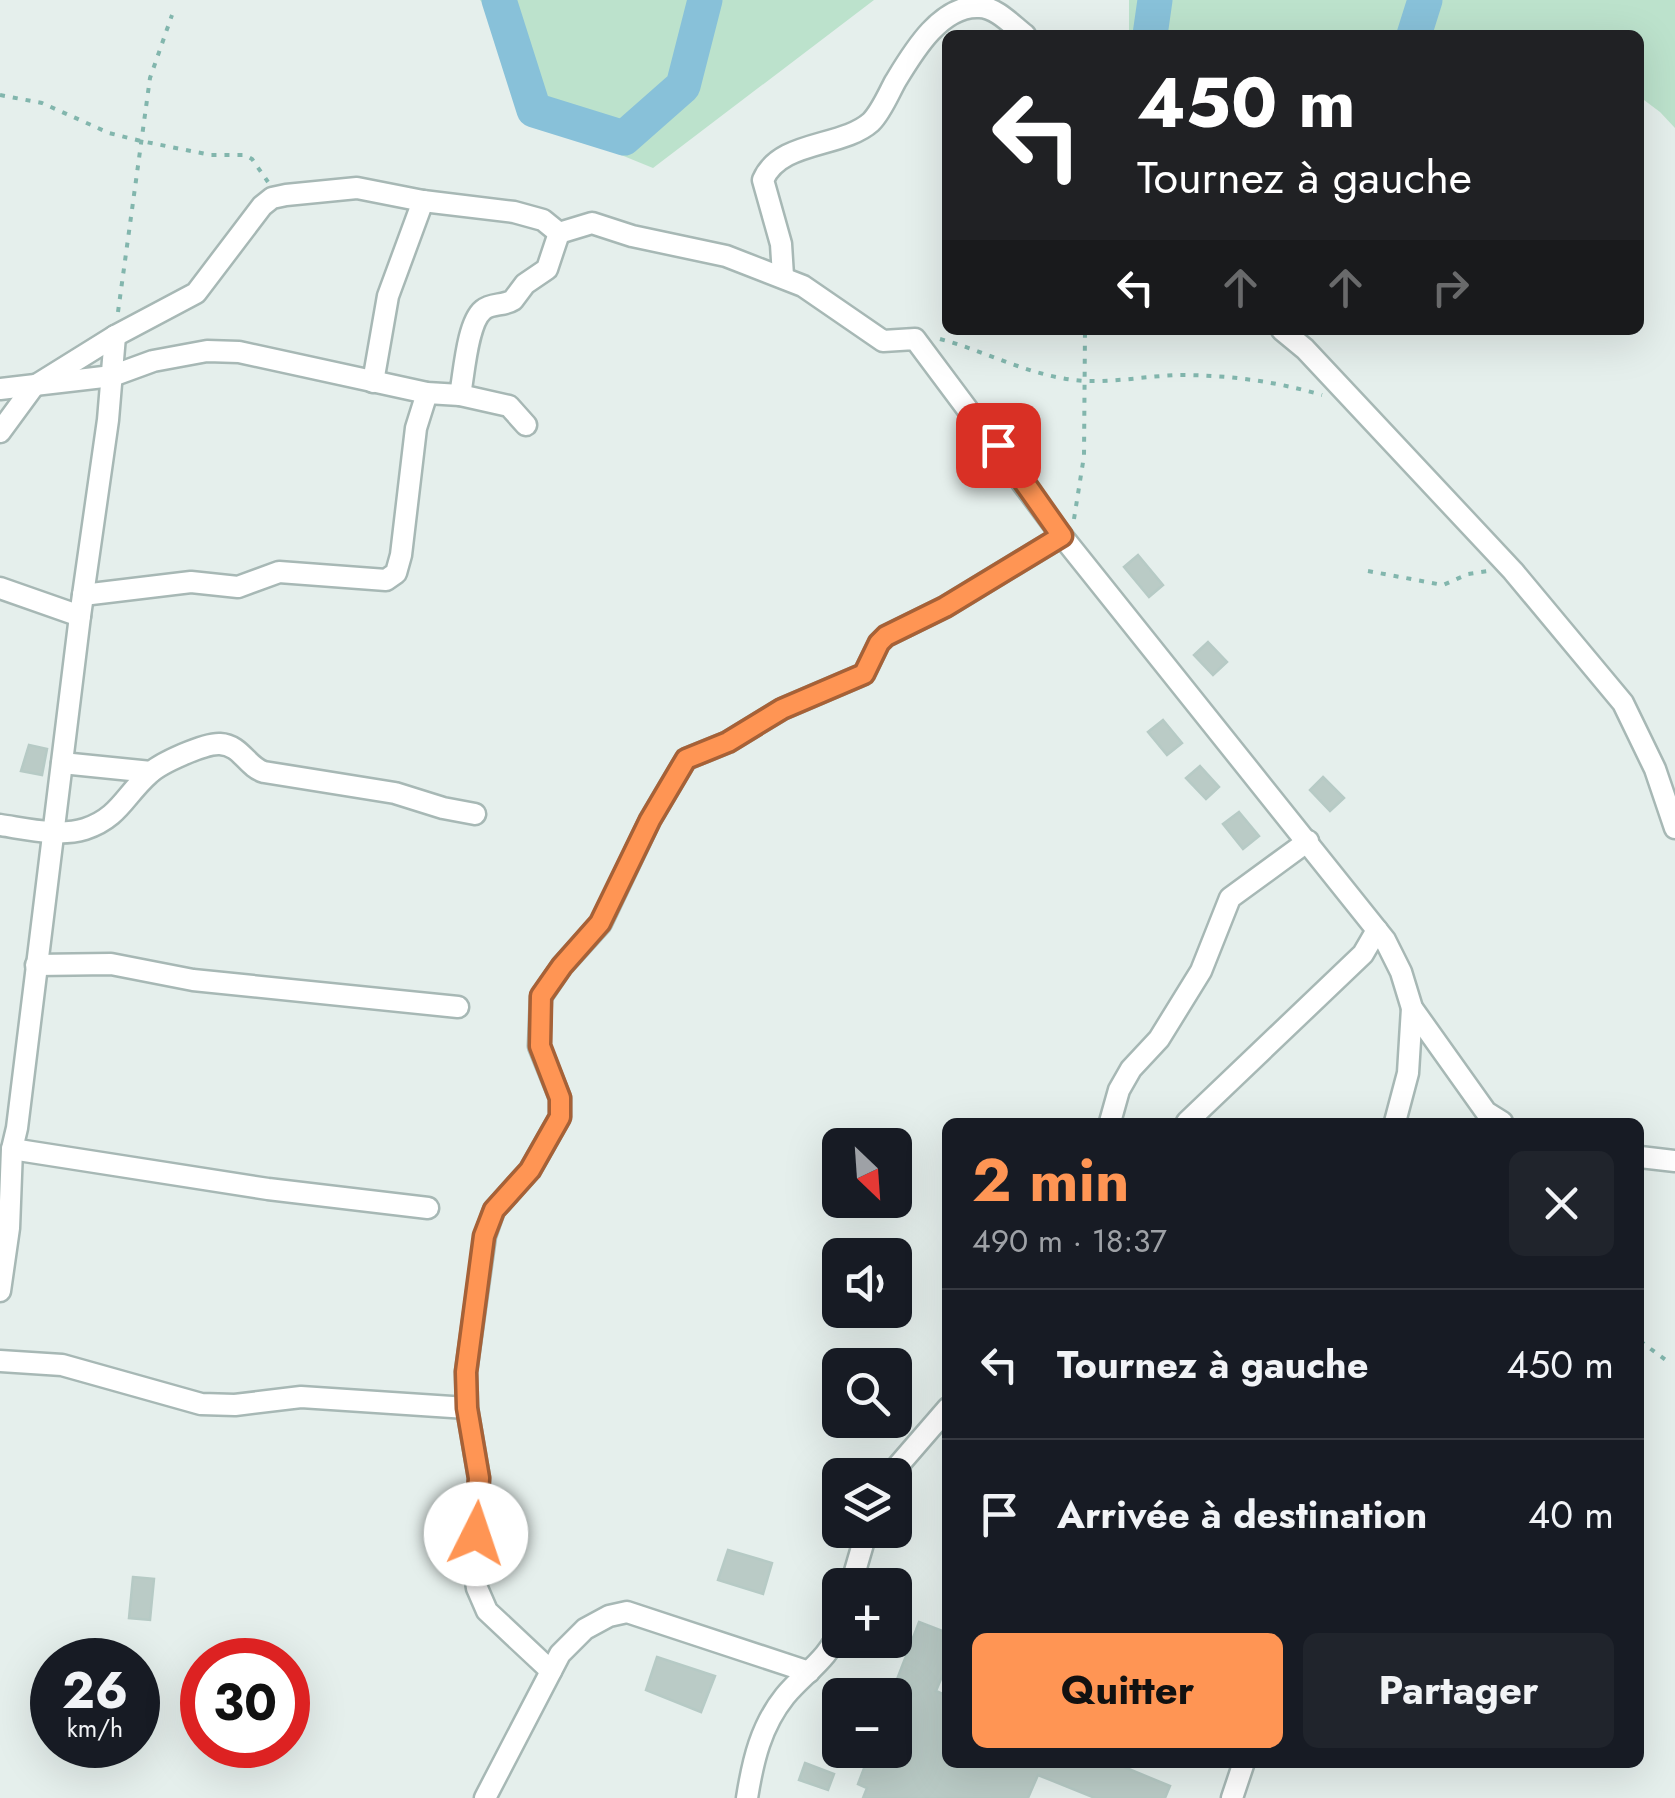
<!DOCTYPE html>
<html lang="fr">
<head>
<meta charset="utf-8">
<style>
  :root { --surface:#171b24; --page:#20242c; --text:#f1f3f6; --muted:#9ea1a6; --line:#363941; --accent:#ff9554 }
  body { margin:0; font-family:Jost,sans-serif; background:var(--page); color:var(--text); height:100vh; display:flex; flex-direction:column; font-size:38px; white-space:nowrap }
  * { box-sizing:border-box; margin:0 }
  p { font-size:32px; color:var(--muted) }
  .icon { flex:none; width:55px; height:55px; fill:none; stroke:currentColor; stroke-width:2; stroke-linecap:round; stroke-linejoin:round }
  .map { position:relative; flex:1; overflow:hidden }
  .sheet { position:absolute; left:942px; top:1118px; width:702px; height:650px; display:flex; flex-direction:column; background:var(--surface); border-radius:15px; box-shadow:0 10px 40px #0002 }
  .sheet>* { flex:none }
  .top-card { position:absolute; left:942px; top:30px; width:702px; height:305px; border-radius:15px; box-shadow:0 10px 40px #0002; background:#202124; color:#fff; overflow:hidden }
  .needle { width:65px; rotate:155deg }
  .tools { position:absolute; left:822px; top:1128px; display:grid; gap:20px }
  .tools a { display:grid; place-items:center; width:90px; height:90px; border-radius:15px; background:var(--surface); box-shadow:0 10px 40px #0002; font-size:50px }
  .speed { position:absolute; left:30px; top:1638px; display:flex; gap:20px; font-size:50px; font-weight:700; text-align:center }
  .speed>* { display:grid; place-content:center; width:130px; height:130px; border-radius:50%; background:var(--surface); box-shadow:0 10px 40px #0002; line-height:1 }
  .speed small { font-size:25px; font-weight:400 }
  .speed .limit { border:15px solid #d22; background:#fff; color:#111 }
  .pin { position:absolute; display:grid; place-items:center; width:85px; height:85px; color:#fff; margin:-42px; border-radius:20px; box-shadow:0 5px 15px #0006 }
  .me { position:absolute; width:110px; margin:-55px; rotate:4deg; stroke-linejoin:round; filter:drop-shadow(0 0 8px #0008) }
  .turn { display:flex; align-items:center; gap:35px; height:210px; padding:0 30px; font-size:45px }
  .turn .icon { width:130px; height:130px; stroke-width:2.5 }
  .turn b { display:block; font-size:70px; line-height:85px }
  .lanes { display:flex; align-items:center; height:95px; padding:0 30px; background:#0003; justify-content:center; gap:50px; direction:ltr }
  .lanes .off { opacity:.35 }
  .round { display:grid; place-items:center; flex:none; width:105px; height:105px; border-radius:15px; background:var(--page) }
  .summary { display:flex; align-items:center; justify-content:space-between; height:170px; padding:0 30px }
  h1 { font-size:60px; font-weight:700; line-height:75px; color:var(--accent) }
  .primary-button { display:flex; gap:20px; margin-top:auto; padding:20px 30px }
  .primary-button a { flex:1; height:115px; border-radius:15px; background:var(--accent); color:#111; font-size:40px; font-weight:700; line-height:115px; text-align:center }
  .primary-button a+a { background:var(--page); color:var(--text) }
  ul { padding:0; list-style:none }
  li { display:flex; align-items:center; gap:30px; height:150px; padding:0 30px; border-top:2px solid var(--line) }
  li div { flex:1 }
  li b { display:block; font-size:38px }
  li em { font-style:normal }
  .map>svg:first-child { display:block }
  .green { fill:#bce2cc }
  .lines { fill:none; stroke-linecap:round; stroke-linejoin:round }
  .river { stroke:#88c1d9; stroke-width:35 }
  .building { fill:#bacbc6; stroke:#b6cac5; stroke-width:2.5 }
  .minor-casing { stroke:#a7b8b5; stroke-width:25 }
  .path { stroke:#82b6ad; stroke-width:4; stroke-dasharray:5 8; stroke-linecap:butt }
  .minor { stroke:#fff; stroke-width:20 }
  .route-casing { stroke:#a66137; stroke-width:25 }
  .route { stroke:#ff9554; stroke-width:18 }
</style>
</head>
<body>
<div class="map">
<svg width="1675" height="1798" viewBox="0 0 1675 1798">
  <rect width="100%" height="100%" fill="#e5efec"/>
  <!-- green -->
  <g class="green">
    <polygon points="480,0 874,0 653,168 572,135 516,47"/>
    <polygon points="1129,0 1675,0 1675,128 1660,112 1640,97 1640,35 1129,35"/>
  </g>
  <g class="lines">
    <!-- river -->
    <g class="river">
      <polyline points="499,0 534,110 624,138 683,86 705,0"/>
      <polyline points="1150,35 1155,0"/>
      <polyline points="1414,35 1425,0"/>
    </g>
  </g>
  <!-- building -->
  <g class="building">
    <polygon points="1138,555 1163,585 1149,597 1124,567"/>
    <polygon points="1208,642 1227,662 1213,675 1194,655"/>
    <polygon points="1163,720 1182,743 1167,755 1148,732"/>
    <polygon points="29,745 47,749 42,775 21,771"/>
    <polygon points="1200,766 1219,787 1206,799 1186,778"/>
    <polygon points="1323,777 1344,798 1330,811 1310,790"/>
    <polygon points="1239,812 1259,836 1243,849 1223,824"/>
    <polygon points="728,1550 772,1563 763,1594 718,1580"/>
    <polygon points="133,1577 154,1579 150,1620 129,1618"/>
    <polygon points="919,1622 948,1633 948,1662 936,1691 948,1696 948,1762 1112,1762 1170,1786 1165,1798 1095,1798 1038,1775 1028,1798 863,1798 867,1788 858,1784 871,1750 895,1750 895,1695 891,1695"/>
    <polygon points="657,1657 715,1676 701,1712 646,1690"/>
    <polygon points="805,1763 834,1774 828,1790 799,1780"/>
  </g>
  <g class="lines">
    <!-- minor casing -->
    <g class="minor-casing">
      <g id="minor">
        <path d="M783,276l-2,-32 -18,-64c17,-40 79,-32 108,-58 10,-10 17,-27 24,-40 17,-28 45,-77 84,-75 17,0 33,18 46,28"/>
        <polyline points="1282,330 1305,349 1513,571 1623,703 1655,769 1675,828"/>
        <polyline points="373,382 388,296 423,201"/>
        <path d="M0,389l112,-13 41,-15 54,-10 32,1 188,41 33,2c4,-20 7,-72 23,-85 8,-7 21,-4 30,-10l12,-16 22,-15 12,-36"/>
        <polyline points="460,395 509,406 526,425"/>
        <polyline points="0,432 33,387 115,336 196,293 262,206 272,198 286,195 357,188 423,201 514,212 543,220 559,233 592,223 632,236 726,256 803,286 883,341 915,339 1062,536 1385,940 1401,972 1412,1008 1486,1112 1502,1122"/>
        <polyline points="0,588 80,616"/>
        <polyline points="83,595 191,582 238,587 279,572 386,580 396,573 401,555 416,428 427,393"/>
        <polyline points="62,763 151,772"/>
        <path d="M0,825c27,4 59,12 85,4 34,-11 40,-34 64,-55 11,-11 56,-31 71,-30 21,1 27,23 44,28l131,21 48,15 32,6"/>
        <polyline points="36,965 111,964 193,980 458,1007"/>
        <polyline points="1110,1122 1119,1090 1131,1069 1159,1039 1201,971 1230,898 1308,841"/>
        <polyline points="1187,1122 1363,954 1377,930"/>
        <polyline points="1395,1122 1408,1073 1412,1008"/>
        <polyline points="12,1149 268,1189 428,1208"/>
        <polyline points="1640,1157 1675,1161"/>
        <polyline points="0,1291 9,1228 12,1149 17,1128 80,616 108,420 115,336"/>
        <polyline points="0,1361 62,1365 201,1404 235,1405 301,1397 467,1408"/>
        <polyline points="890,1475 948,1408"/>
        <polyline points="851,1585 867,1530"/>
        <polyline points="551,1671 487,1611 477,1588 473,1562 479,1478 467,1408 466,1372 485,1236 494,1210 530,1170 560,1117 560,1098 539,1046 541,997 562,966 601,923 650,820 686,759 728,742 782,709 864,674 879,643 886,636 945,607 1062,536"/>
        <polyline points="485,1798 560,1654 585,1629 609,1616 627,1612 809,1672"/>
        <path d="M747,1798c6,-38 14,-72 38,-102 19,-23 44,-37 55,-67"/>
        <polyline points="1232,1798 1244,1762"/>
      </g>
    </g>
    <!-- path -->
    <g class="path">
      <polyline points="0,95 42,103 109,133 141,141 211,155 245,155 252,159 268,182"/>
      <polyline points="118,312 150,78 172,15"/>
      <path d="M940,339c49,13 95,40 147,42 30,1 61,-5 91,-6 50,0 96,6 144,20"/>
      <polyline points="1074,519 1084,456 1085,330"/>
      <polyline points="1368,571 1443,585 1468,574 1488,571"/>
      <polyline points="1640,1341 1667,1361"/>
    </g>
    <!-- minor -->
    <use href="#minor" class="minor"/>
  </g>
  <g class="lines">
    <!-- route casing -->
    <g class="route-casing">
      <polyline id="route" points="476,1534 479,1478 467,1408 466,1372 484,1236 494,1210 530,1170 560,1117 560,1098 540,1046 541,996 562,966 600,923 650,820 686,759 728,742 782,709 864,674 879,643 886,636 945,607 1062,536 998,445"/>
    </g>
    <!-- route -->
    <use href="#route" class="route"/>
  </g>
</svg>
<div class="tools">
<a><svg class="needle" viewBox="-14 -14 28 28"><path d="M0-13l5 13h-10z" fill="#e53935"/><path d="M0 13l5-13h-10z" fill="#9ea1a6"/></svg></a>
<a><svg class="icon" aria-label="sound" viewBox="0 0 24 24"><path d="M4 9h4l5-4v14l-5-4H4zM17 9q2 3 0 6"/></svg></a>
<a><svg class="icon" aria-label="search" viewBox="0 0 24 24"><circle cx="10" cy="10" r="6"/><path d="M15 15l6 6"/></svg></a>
<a><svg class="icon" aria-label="layers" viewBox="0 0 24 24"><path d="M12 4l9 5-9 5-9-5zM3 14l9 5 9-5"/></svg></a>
<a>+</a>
<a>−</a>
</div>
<div class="speed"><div>26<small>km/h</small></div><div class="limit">30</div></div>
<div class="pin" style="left:998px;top:445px;background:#d93025"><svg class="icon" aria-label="arrive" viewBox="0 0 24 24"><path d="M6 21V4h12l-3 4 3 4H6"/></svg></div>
<svg class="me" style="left:476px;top:1534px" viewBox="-20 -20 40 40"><circle r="19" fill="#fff"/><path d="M0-13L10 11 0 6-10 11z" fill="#ff9554"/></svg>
<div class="top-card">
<div class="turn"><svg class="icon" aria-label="left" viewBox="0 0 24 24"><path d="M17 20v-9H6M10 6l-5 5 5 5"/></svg><div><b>450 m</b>Tournez à gauche</div></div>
<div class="lanes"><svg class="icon" aria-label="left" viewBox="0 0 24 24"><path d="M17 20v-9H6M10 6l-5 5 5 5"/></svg><svg class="icon off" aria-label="ahead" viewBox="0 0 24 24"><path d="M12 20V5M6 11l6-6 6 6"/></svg><svg class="icon off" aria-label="ahead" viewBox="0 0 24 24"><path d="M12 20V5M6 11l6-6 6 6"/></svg><svg class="icon off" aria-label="right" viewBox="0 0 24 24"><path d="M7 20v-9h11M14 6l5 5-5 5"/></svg></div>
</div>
<section class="sheet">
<div class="summary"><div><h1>2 min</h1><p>490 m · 18:37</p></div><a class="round"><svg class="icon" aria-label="close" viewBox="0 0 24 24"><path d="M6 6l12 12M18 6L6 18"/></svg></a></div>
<ul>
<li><svg class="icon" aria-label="left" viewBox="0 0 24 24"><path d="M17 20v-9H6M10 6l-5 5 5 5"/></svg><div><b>Tournez à gauche</b></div><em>450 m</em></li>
<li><svg class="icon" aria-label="arrive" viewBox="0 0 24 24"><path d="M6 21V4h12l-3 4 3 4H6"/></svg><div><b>Arrivée à destination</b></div><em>40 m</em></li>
</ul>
<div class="primary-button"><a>Quitter</a><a>Partager</a></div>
</section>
</div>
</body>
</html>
